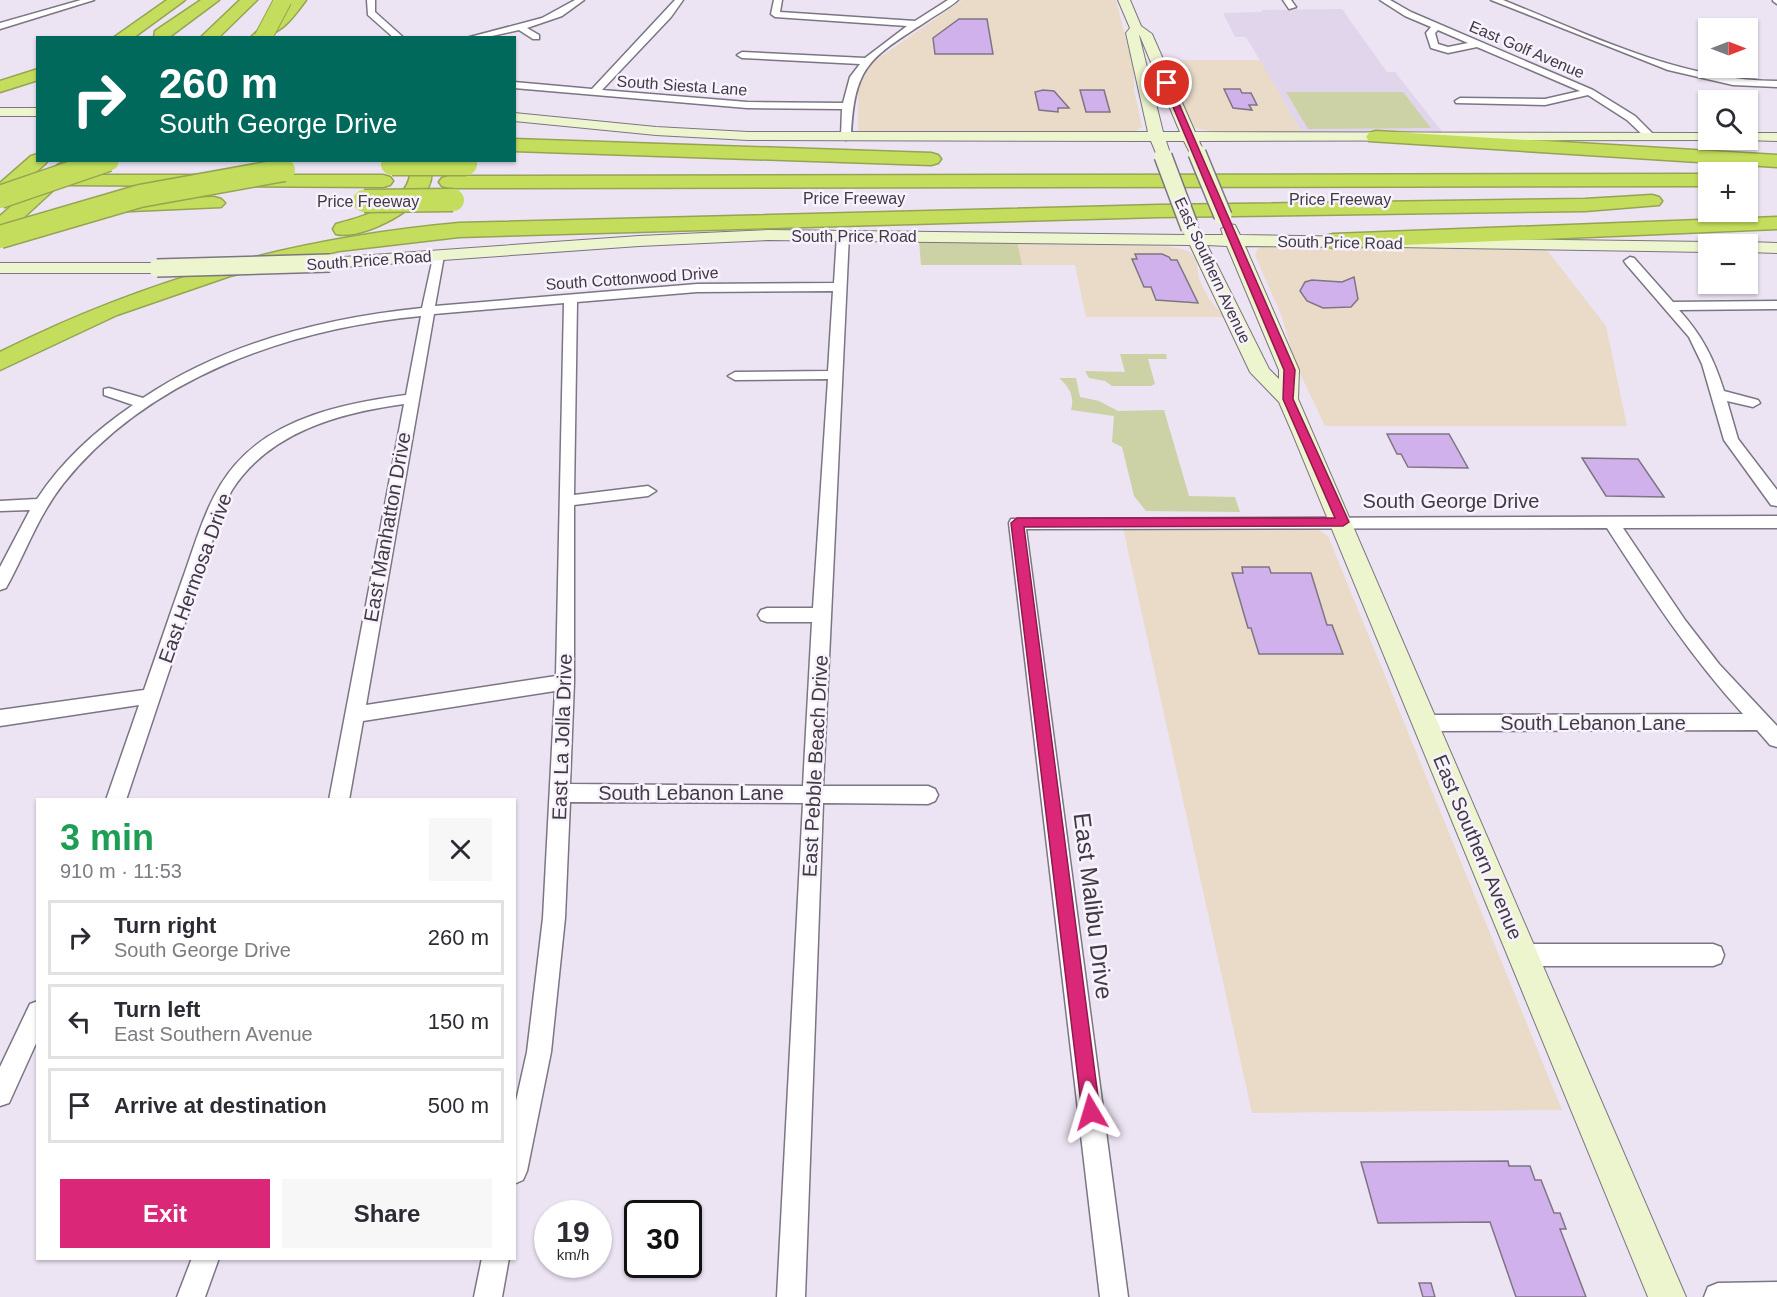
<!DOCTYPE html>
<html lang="en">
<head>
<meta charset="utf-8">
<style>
  :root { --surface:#fff; --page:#f7f7f7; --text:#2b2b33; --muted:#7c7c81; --line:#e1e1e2; --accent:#db2777 }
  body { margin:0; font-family:Arial,sans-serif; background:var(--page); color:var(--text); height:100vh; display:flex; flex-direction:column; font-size:22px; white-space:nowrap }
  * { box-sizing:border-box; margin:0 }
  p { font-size:20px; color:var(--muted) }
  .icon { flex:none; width:33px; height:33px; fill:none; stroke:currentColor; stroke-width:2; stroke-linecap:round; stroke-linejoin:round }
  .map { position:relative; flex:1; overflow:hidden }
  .details { position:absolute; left:36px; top:798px; width:480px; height:462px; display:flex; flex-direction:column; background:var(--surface); border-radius:0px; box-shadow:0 2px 4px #0004 }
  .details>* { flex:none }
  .hud { position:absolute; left:36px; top:36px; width:480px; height:126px; border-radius:0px; box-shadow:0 2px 4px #0004; background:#00695c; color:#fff; overflow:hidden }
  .needle { width:39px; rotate:90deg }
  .tools { position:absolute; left:1698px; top:18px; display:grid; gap:12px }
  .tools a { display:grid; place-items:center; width:60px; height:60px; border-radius:0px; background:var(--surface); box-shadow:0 2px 4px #0004; font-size:30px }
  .speed { position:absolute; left:534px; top:1200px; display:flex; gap:12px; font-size:30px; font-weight:700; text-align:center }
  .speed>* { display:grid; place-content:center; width:78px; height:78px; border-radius:50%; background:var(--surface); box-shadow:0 2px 4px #0004; line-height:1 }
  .speed small { font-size:15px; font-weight:400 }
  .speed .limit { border:3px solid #111; border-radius:9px; background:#fff; color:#111 }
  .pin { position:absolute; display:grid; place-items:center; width:51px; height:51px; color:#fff; margin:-26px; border:3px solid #fff; border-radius:50%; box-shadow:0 2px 6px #0007 }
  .me { position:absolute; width:66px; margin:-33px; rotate:353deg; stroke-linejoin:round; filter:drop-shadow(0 0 4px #0008) }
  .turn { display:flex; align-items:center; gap:21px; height:126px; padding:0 24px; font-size:27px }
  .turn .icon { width:78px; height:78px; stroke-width:2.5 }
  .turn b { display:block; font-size:42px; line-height:51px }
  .round { display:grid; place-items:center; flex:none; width:63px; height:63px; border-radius:0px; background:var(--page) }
  .head { display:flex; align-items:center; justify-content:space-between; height:102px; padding:0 24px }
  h1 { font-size:36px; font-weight:800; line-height:45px; color:#1e9e55 }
  .primary-button { display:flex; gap:12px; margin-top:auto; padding:12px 24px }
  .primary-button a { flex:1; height:69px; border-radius:0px; background:var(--accent); color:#fff; font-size:24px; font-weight:800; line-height:69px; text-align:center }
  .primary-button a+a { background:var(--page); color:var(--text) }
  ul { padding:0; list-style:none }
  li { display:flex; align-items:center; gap:18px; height:75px; margin:0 12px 9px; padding:0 12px; border:3px solid var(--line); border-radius:0px }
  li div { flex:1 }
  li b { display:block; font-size:22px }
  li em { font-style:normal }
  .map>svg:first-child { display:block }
  .commercial { fill:#e9dbc8 }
  .built { fill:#e1d5eb }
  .green { fill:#cdd1a6 }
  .building { fill:#d1b1ec; stroke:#7d7583; stroke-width:1.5 }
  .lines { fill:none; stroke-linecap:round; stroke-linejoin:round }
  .minor-casing { stroke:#7c7583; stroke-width:3 }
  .secondary-casing { stroke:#7c7583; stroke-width:2 }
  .motorway-casing { stroke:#95a453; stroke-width:3 }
  .minor { fill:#fff; fill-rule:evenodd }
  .secondary { fill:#edf5ce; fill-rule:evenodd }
  .motorway { fill:#c4dd5c; fill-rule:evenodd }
  .secondary-bridge-casing { stroke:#7c7583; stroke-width:20; stroke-linecap:butt }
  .motorway-bridge-far1-casing { stroke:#95a453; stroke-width:19; stroke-linecap:butt }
  .motorway-bridge-casing { stroke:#95a453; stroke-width:25; stroke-linecap:butt }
  .secondary-bridge { stroke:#edf5ce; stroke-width:17 }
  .motorway-bridge-far1 { stroke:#c4dd5c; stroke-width:17 }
  .motorway-bridge { stroke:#c4dd5c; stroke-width:22 }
  .route { fill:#db2777; stroke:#8e194d; stroke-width:1.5 }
  .labels { text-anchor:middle; stroke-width:5; stroke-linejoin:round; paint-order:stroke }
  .far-street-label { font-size:16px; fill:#3f3b41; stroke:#f8f1fe }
  .street-label { font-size:20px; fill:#3f3b41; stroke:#f8f1fe }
  .near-street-label { font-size:24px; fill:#3f3b41; stroke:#f8f1fe }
</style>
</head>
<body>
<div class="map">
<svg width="1777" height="1297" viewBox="0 0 1777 1297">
  <rect width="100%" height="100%" fill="#ece3f3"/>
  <!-- commercial -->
  <g class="commercial">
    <polygon points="962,0 1116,0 1134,71 1134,90 1142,127 1134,132 858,133 858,82 869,65"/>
    <polygon points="1164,60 1260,60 1302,132 1214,132 1196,128 1190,122"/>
    <polygon points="1017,240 1172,247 1188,251 1196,258 1199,279 1209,299 1224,317 1086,317 1075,265 1022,265"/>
    <polygon points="1275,244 1547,250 1606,326 1627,426 1325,426 1295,363 1282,317 1255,255 1258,248"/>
    <polygon points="1123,528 1316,528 1328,536 1562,1110 1252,1113"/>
  </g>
  <!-- built -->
  <polygon class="built" points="1342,9 1387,72 1395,72 1444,134 1302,132 1246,37 1235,37 1223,13 1263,12 1261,10"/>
  <!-- green -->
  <g class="green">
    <polygon points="1286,92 1403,92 1431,128 1308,129"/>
    <polygon points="919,240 1017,240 1022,265 921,265"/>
    <polygon points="1120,354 1166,354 1167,359 1148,359 1155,384 1151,386 1112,386 1105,381 1089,378 1085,371 1125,372"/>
    <path d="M1059,378h17l4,19 19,4 19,10 46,-1 25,86 46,1 5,15 -94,-1 -12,-15 -12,-49 -10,-5 2,-26 -43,-6c4,-14 -2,-23 -12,-32z"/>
  </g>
  <!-- building -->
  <g class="building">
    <polygon points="959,19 987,19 993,54 935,54 933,38"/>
    <polygon points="1224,89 1240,89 1242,93 1251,93 1257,105 1249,105 1252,110 1233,108"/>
    <polygon points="1043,90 1054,91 1069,108 1058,108 1058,112 1039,110 1035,92"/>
    <polygon points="1080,90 1104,90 1110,112 1086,112"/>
    <polygon points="1135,254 1162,254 1169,257 1171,260 1177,260 1198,303 1156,300 1151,287 1144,287 1132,259 1137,259"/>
    <polygon points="1354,277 1358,299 1351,307 1323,308 1307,301 1300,291 1305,282 1312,280 1342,282"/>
    <polygon points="1387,434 1449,434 1468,468 1408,467 1401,454 1397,454"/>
    <polygon points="1582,458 1638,459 1664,497 1606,496"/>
    <polygon points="1242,567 1269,567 1271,573 1311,573 1327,625 1332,625 1343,654 1259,654 1251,628 1248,628 1232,573 1243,573"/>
    <polygon points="1508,1161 1509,1166 1530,1166 1535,1180 1541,1180 1554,1213 1560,1213 1566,1229 1560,1229 1586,1297 1516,1297 1490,1222 1378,1223 1361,1162"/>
    <polygon points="1419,1283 1431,1283 1435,1297 1423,1297"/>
  </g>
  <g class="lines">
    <!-- minor casing -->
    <g class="minor-casing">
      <g id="minor">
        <polygon points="81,0 94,0 0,29 0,23"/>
        <polygon points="367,0 375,0 375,12 404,38 394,38 368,15"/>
        <polygon points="575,0 584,0 562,16 527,28 539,35 539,39 533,39 519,30 483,38 466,38 542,18"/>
        <path d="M675,0h8l-12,17 -69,73 145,12 96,1 7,-26 10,-13 -118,-6 -5,-3 5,-3 123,6 42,-32 -132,-9 -4,-3 3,-14h8l-2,12 135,9 33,-21h10c-9,8 -21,14 -31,21 -57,37 -73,44 -76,116l-5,3 -5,-3 1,-28 -95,-1 -233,-20v-6l78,7z"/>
        <polygon points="1283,0 1291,0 1296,7 1289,9"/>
        <path d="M1380,0h10l21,12 182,78 42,26 20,20 -9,2 -19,-18 -39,-25 -43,10 -89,-2 -1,-2 5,-3 85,1 35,-8 -103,-44 -29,6 -17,-5 -5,-15 5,-6 -26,-11zM1438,30l30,13 -20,4 -10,-3 -3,-11z"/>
        <path d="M1491,0h12c87,35 178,81 274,81v6l-44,-2 -65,-15z"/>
        <polygon points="1777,0 1777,4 1773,1 1773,0"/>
        <path d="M843,231l6,4 -26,551h105l7,3 3,6 -3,6 -7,3 -105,-1 -18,494h-28l26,-494 -233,-1 -5,116 -14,134 -24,119 -4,9 -9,4v-74l13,-58 16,-134 12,-227 -192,30 -14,79h-20l75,-396c-65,9 -135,28 -172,86 -6,10 -9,23 -14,34l-92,276h-20l33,-95 -139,21v-16l144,-20c14,-40 27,-79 41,-118 13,-37 24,-77 50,-107 41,-48 111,-62 171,-70l15,-79c-132,13 -273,61 -358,168 -25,32 -38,70 -57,104l-6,2v-23l30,-57 -30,1v-10l37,-2c25,-38 59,-69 96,-94l-29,-10v-6l5,-1 34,10c82,-55 181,-80 279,-90l12,-55 10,3 -9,50 262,-22 137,-1 3,-48zM833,291l-5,80 -93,1 -7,4 7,4 93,-1 -15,229h-46l-6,2 -3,5 3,5 6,2h45l-9,164 -233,-2 4,-102v-177l74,-9 8,-5 -8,-5 -74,9 3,-193 120,-10zM564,303l-8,373 -190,29 68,-391z"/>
        <path d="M1630,257l4,1 39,44 104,-1v8l-98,1c23,25 35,49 45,81l34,9 2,3 -7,4 -26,-6 11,38 39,51v16l-6,-1 -47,-65 -22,-76 -13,-27 -63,-73 -2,-3z"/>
        <path d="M1777,516v12h-154l62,92 34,44 58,62v21l-7,-2 -13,-15 -331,1 -7,-2 -3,-6 3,-6 7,-2 317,-1c-53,-58 -94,-121 -136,-186l-581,1 102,768h-28l-91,-774 2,-4z"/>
        <polygon points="1524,944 1713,944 1721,947 1724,955 1721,963 1713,966 1524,966 1516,963 1513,955 1516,947"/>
        <polygon points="38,1001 38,1039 9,1103 0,1106 0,1067 30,1004"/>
        <polygon points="192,1258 219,1258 205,1297 177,1297"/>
        <polygon points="482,1258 509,1258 502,1297 474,1297"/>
        <polygon points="1777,1282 1777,1297 1704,1297 1708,1287 1718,1283"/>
      </g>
    </g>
    <!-- secondary casing -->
    <g class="secondary-casing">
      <g id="secondary">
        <path d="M1118,0h12l11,26 11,8 43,98 513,1v7h6l-515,1 4,9 -8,5 -5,-2 -6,-12h-18l3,9 -8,5 -5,-2 -5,-12 -403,-1 -92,-5 -142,-14v-8l142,14 92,5h400l-22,-99 4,-5zM1139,35l1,1 40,96h-17z"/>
        <rect x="0" y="108" width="38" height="8"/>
        <polygon points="1748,133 1777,133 1777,141 1743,140 1748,140"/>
        <path d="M1190,223l6,1 6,11h21l-2,-6 8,-5 6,1 5,10 118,2 9,5 -9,5 -113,-1 54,124 -1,29 388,898h-38l-356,-865 -13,-30 -29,-30 -60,-127 -422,-5 -129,6 -309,22 -9,-5 9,-5 309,-22 129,-6 417,5 -3,-7zM1207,245l20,1 52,124v9l-10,-10z"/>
        <polygon points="1400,238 1708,242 1715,244 1708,244 1708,252 1394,247 1391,243 1394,239"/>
        <polygon points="1748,242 1777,243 1777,253 1748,252 1748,244 1741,244"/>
        <polygon points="0,263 157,263 166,268 157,273 0,273"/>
      </g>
    </g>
    <!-- motorway casing -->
    <g class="motorway-casing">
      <g id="motorway">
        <polygon points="167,0 185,0 133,38 113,38"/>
        <polygon points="201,0 219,0 168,38 154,38 155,31"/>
        <polygon points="240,0 257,0 218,38 200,38"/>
        <path d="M290,0h16c-16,22 -28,38 -56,38z"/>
        <polygon points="38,69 38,80 0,92 0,81"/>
        <polygon points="1376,131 1777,155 1777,167 1369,141 1366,137 1369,133"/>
        <polygon points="514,139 931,153 938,155 941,159 938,163 931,165 514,151"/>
        <polygon points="38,154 38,160 48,160 45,164 7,198 0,200 0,183 31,156"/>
        <path d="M410,160h20c2,10 3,18 -2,28 -12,23 -66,52 -92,46l-3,-5 3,-5c33,-9 81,-22 74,-64z"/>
        <polygon points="66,162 73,164 76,168 73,172 8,232 0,234 0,216 59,164"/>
        <polygon points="1708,174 1708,186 449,188 442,186 439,182 442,178 449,176"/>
        <polygon points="76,175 383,175 390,177 393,181 390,185 383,187 69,185 66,181 69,177"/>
        <path d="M1652,195l7,2 3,4 -3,4 -74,6 -426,6 -700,20 -120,14 -109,25 -113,39 -117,55v-18c148,-74 294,-114 459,-129l700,-18 426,-6z"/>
        <polygon points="214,197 221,199 225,203 221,207 109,212 102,210 98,206 102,202 109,200"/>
        <polygon points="1777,217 1777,229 1333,248 1325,246 1322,241 1325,236 1333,234"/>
      </g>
    </g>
    <!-- minor -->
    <use href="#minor" class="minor"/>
    <!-- secondary -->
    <use href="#secondary" class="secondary"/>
    <!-- motorway -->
    <use href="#motorway" class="motorway"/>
    <!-- secondary-bridge casing -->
    <g class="secondary-bridge-casing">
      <g id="secondary-bridge">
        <polyline points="1197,153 1223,216"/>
        <polyline points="1163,156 1190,228"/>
        <polyline points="157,268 330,263"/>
      </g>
    </g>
    <!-- motorway-bridge-far1 casing -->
    <g class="motorway-bridge-far1-casing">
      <polyline id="motorway-bridge-far1" points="263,38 283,0"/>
    </g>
    <!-- motorway-bridge casing -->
    <g class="motorway-bridge-casing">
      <g id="motorway-bridge">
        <polyline points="392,164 466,164"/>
        <polyline points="0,197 108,160"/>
        <polyline points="364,201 453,200"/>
        <polyline points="0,237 140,196 284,170"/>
      </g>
    </g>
    <!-- secondary-bridge -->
    <use href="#secondary-bridge" class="secondary-bridge"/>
    <!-- motorway-bridge-far1 -->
    <use href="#motorway-bridge-far1" class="motorway-bridge-far1"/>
    <!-- motorway-bridge -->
    <use href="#motorway-bridge" class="motorway-bridge"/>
  </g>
  <!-- route -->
  <polygon class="route" points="1167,81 1170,83 1295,370 1293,399 1349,522 1343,526 1024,527 1100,1112 1098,1118 1091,1121 1084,1118 1082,1112 1011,523 1017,518 1335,518 1283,399 1284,370 1163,83"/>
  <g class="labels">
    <!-- far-street labels -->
    <g class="far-street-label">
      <text transform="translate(1527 49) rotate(23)" y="6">East Golf Avenue</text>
      <text transform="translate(682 85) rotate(4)" y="6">South Siesta Lane</text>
      <text x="854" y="204">Price Freeway</text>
      <text x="1340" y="205">Price Freeway</text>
      <text x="368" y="207">Price Freeway</text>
      <text x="854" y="242">South Price Road</text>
      <text transform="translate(1340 242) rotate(1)" y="6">South Price Road</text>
      <text transform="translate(369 260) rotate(-4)" y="6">South Price Road</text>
      <text transform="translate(1213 270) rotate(65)" y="6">East Southern Avenue</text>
      <text transform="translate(632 278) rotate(-4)" y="6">South Cottonwood Drive</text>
    </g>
    <!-- street labels -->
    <g class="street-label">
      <text x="1451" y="508">South George Drive</text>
      <text transform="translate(387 527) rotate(-80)" y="7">East Manhatton Drive</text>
      <text transform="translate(195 578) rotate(-70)" y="7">East Hermosa Drive</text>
      <text x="1593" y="730">South Lebanon Lane</text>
      <text transform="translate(562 737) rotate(-88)" y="7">East La Jolla Drive</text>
      <text transform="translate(815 766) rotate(-87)" y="7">East Pebble Beach Drive</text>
      <text x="691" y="800">South Lebanon Lane</text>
      <text transform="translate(1478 847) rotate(67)" y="7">East Southern Avenue</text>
    </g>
    <!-- near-street labels -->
    <g class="near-street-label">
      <text transform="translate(1093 906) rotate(83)" y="8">East Malibu Drive</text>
    </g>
  </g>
</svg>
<div class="tools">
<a><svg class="needle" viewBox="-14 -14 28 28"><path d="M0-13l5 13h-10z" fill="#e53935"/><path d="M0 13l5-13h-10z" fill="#7c7c81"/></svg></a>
<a><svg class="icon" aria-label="search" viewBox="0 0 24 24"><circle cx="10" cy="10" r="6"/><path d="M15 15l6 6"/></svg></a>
<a>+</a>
<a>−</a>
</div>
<div class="speed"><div>19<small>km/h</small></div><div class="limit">30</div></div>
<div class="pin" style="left:1167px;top:83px;background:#d93025"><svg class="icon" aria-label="arrive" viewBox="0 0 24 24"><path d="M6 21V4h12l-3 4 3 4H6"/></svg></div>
<svg class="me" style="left:1091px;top:1112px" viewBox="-20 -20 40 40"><path d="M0-17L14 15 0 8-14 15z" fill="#db2777" stroke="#fff" stroke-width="4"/></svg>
<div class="hud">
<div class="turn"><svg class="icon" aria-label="right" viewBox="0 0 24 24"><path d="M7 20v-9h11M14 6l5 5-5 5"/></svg><div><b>260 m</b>South George Drive</div></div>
</div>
<section class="details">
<div class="head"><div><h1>3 min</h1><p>910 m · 11:53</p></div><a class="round"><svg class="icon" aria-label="close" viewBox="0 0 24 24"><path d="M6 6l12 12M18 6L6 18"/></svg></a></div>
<ul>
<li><svg class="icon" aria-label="right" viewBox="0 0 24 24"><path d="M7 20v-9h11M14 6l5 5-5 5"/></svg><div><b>Turn right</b><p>South George Drive</p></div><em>260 m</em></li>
<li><svg class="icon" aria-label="left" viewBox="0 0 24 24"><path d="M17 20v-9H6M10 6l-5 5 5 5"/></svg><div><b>Turn left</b><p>East Southern Avenue</p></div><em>150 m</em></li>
<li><svg class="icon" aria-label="arrive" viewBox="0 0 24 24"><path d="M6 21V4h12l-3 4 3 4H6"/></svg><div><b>Arrive at destination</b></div><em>500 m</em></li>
</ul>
<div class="primary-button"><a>Exit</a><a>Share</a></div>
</section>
</div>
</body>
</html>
